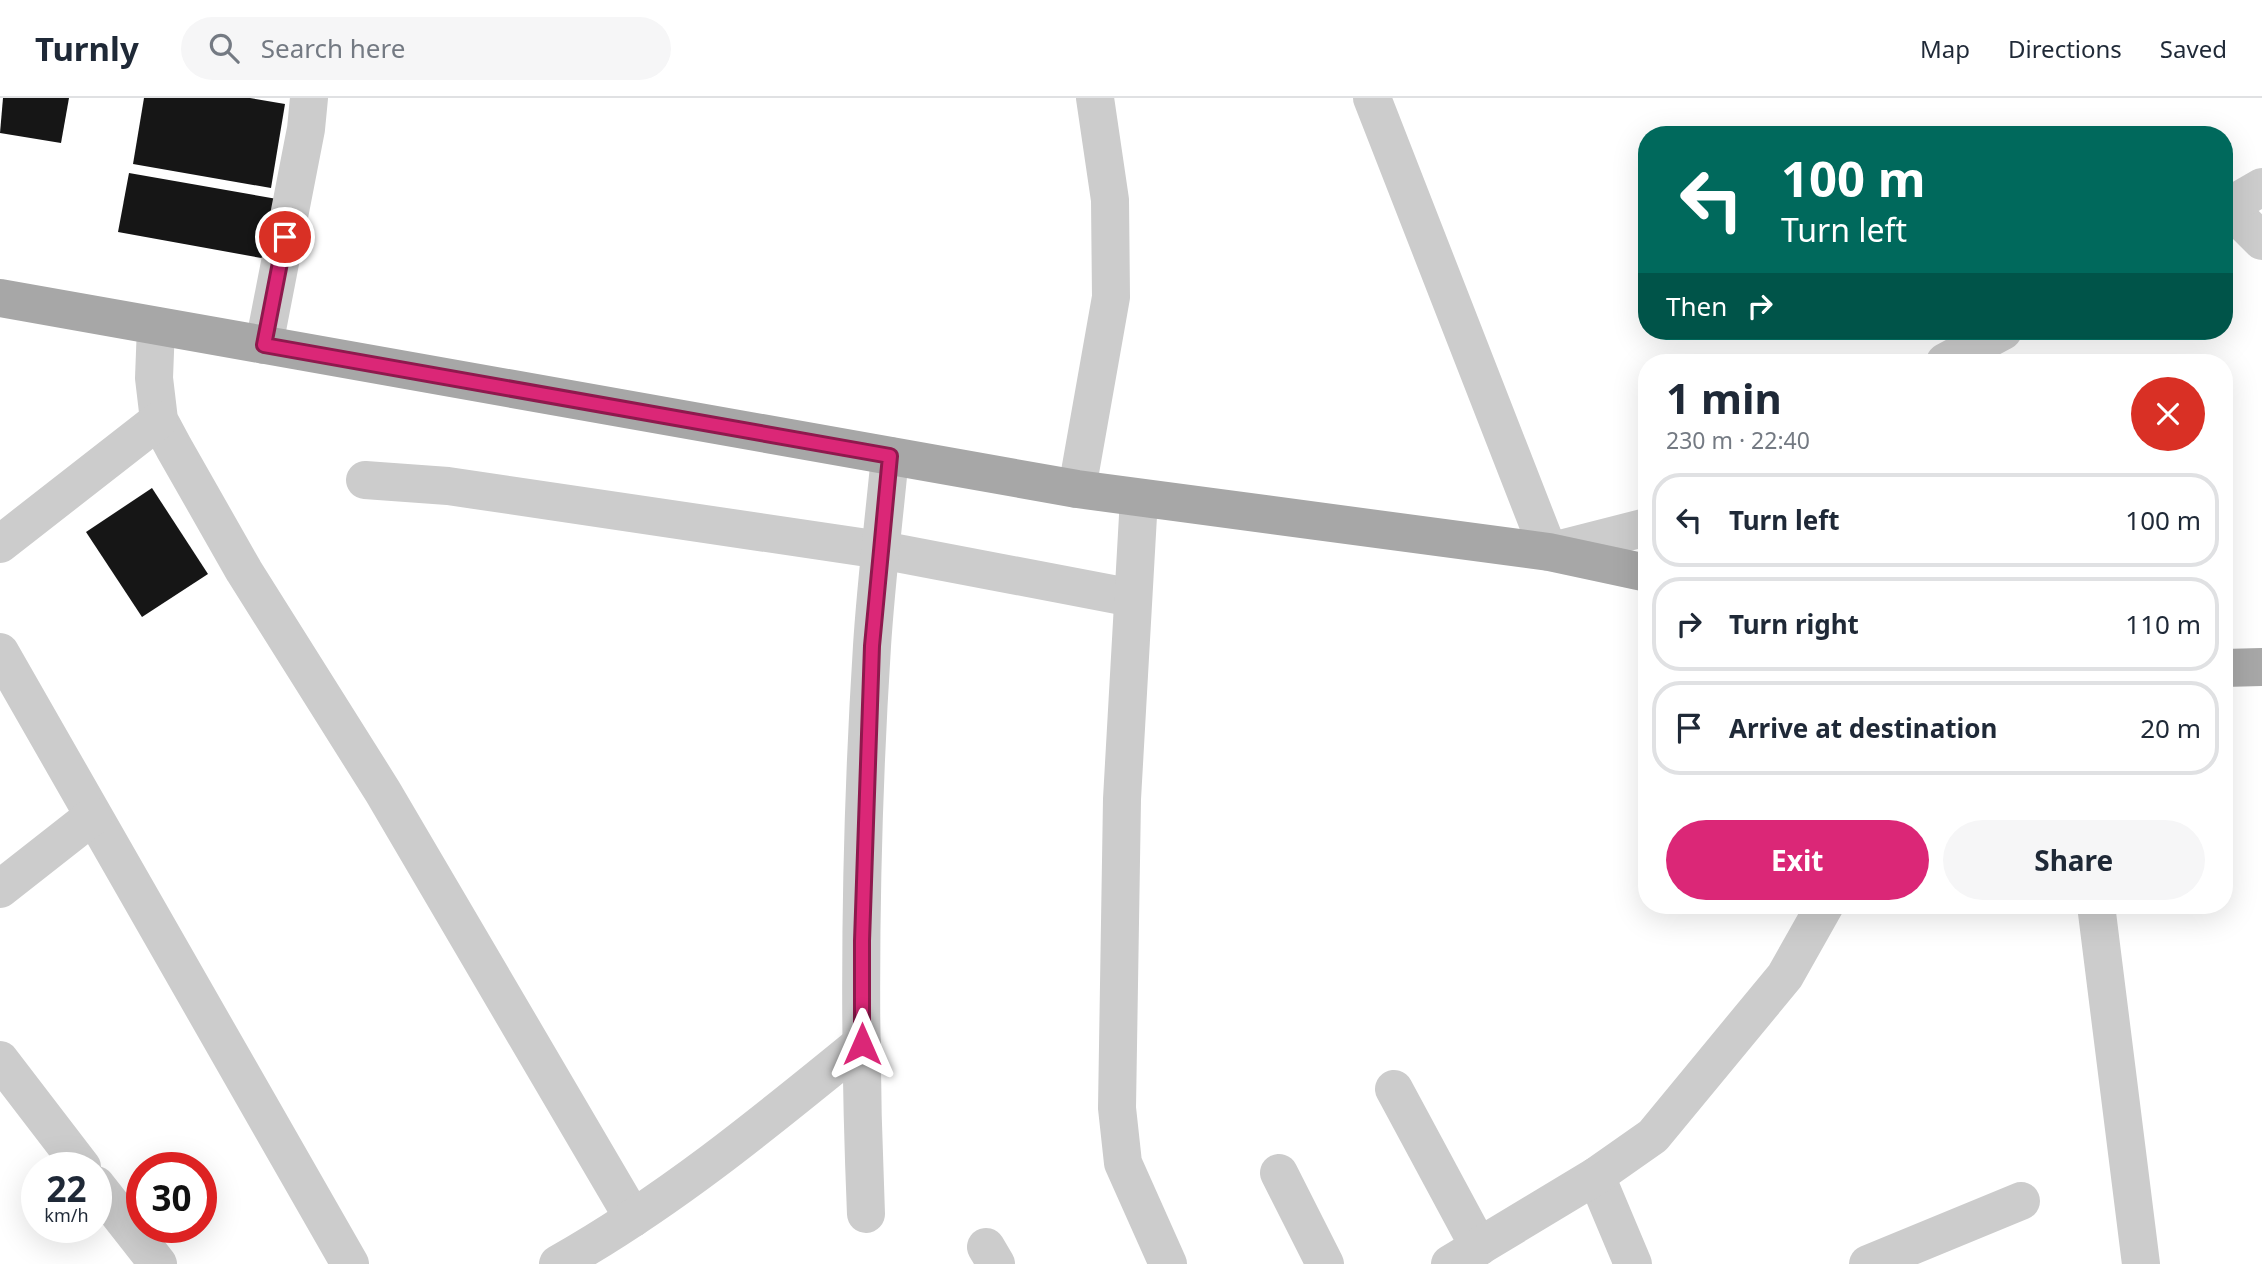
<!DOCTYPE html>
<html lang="en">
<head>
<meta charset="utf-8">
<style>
  :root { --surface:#fff; --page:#f6f6f7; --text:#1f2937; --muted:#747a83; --line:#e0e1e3; --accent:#db2777 }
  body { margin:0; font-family:"Noto Sans",sans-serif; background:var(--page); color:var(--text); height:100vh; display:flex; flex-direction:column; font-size:26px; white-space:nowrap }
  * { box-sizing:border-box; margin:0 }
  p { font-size:23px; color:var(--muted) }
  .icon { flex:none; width:38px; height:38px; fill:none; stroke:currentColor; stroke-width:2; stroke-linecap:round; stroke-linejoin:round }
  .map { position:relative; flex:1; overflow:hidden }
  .panel { position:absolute; left:1638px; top:256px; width:595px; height:560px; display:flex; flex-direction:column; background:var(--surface); border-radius:28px; box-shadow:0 7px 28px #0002 }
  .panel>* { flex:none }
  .guide { position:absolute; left:1638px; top:28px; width:595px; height:214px; border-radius:28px; box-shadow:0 7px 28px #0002; background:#00695c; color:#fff; overflow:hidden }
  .speed { position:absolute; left:21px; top:1054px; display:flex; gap:14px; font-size:35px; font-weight:700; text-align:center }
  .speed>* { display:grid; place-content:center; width:91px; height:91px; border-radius:50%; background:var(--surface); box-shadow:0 7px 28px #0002; line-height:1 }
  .speed small { font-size:18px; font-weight:400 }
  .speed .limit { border:10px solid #d22; background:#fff; color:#111 }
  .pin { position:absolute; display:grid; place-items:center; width:60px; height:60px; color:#fff; margin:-30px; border:4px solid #fff; border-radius:50%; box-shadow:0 2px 7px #0007 }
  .me { position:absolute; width:77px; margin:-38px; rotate:0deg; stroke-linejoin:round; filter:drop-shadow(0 0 5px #0008) }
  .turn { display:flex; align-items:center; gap:24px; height:147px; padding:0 28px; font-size:32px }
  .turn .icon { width:91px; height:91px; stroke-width:2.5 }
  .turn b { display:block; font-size:49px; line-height:60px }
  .then { display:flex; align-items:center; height:66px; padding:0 28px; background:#0003; gap:14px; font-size:26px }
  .round { display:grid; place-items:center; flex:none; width:74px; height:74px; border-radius:37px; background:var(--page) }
  .head { display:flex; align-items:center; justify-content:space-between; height:119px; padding:0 28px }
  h1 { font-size:42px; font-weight:700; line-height:52px }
  .primary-button { display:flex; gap:14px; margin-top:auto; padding:14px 28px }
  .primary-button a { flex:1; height:80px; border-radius:42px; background:var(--accent); color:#fff; font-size:28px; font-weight:700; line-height:80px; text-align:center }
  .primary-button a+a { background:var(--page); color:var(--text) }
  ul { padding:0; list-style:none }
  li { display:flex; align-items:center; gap:21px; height:94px; margin:0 14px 10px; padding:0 14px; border:4px solid var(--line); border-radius:28px }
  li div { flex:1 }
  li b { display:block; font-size:26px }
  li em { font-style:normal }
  header { display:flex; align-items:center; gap:42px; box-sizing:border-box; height:98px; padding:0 35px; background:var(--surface); border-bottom:2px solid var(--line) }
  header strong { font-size:33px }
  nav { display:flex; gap:38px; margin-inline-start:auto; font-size:24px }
  .search { width:490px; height:63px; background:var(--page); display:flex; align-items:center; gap:18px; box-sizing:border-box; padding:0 24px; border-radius:38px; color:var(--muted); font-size:26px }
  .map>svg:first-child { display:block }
  .building { fill:#161616 }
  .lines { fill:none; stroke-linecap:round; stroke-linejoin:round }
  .minor { stroke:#ccc; stroke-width:38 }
  .major { stroke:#a7a7a7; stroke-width:38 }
  .route-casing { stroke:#8e194d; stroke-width:18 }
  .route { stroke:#db2777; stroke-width:12 }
</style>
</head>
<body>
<header>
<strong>Turnly</strong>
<div class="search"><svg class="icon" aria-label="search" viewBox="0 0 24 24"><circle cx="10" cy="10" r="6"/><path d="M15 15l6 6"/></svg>Search here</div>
<nav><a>Map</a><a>Directions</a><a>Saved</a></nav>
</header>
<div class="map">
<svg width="2262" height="1166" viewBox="0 0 2262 1166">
  <rect width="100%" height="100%" fill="#fff"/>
  <!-- building -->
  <g class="building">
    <polygon points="3,0 69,0 61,45 0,35"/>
    <polygon points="144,0 250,0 285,6 271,90 133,66"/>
    <polygon points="129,75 277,101 267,161 118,134"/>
    <polygon points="152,390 208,476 142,519 86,434"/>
  </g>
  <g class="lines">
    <!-- minor -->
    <g class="minor">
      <polyline points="1372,0 1549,454 1647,429"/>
      <polyline points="2228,109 2262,143"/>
      <polyline points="2224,111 2262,89"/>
      <polyline points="156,228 154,280 159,322 174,350 244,473 383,694 633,1120"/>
      <polyline points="264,247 306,31 309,0"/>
      <polyline points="1945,264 2003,233"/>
      <polyline points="365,382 448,388 881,452 1133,500"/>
      <polyline points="1077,391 1111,199 1110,102 1095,0"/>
      <polyline points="1139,400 1122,701 1117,1010 1123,1065 1168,1166"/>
      <polyline points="0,446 159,322"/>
      <polyline points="0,554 350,1166"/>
      <polyline points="0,791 93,718"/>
      <polyline points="2096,807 2141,1166"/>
      <polyline points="0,962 82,1069"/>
      <polyline points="1394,991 1479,1149"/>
      <polyline points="1279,1075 1325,1166"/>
      <polyline points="1596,1078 1633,1166"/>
      <polyline points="96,1087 158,1166"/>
      <path d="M866,1116c-8,-188 -6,-379 6,-568 4,-63 12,-127 18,-190"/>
      <polyline points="986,1149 996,1166"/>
      <path d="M558,1166c110,-62 206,-141 304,-221"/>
      <polyline points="1450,1166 1596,1078 1653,1038 1785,878 1825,807"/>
      <polyline points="1868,1166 2021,1103"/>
    </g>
    <!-- major -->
    <g class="major">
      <polyline points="0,200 1077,391 1549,454 1647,475"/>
      <polyline points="2224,570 2262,569"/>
    </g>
  </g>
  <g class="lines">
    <!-- route casing -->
    <g class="route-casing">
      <polyline id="route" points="285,139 264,247 890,358 872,548 862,843 862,946"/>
    </g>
    <!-- route -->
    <use href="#route" class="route"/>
  </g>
</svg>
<div class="speed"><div>22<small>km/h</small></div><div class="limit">30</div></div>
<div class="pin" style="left:285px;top:139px;background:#d93025"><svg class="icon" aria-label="arrive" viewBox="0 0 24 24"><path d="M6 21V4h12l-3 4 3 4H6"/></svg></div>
<svg class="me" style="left:862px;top:946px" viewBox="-20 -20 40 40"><path d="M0-17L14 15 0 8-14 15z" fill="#db2777" stroke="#fff" stroke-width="4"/></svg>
<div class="guide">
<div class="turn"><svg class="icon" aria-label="left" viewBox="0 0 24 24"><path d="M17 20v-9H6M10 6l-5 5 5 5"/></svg><div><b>100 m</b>Turn left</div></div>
<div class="then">Then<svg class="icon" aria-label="right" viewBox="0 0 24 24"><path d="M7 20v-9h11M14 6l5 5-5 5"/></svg></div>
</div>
<section class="panel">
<div class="head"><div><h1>1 min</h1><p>230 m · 22:40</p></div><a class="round" style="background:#d93025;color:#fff"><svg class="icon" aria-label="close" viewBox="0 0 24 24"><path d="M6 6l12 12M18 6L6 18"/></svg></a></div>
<ul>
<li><svg class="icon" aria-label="left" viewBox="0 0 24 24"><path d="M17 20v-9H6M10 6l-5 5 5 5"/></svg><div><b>Turn left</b></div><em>100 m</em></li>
<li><svg class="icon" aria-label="right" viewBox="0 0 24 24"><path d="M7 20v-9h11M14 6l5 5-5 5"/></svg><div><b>Turn right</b></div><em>110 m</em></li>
<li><svg class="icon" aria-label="arrive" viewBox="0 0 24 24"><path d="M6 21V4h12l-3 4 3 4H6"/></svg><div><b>Arrive at destination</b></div><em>20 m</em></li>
</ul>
<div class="primary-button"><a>Exit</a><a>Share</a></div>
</section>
</div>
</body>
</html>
